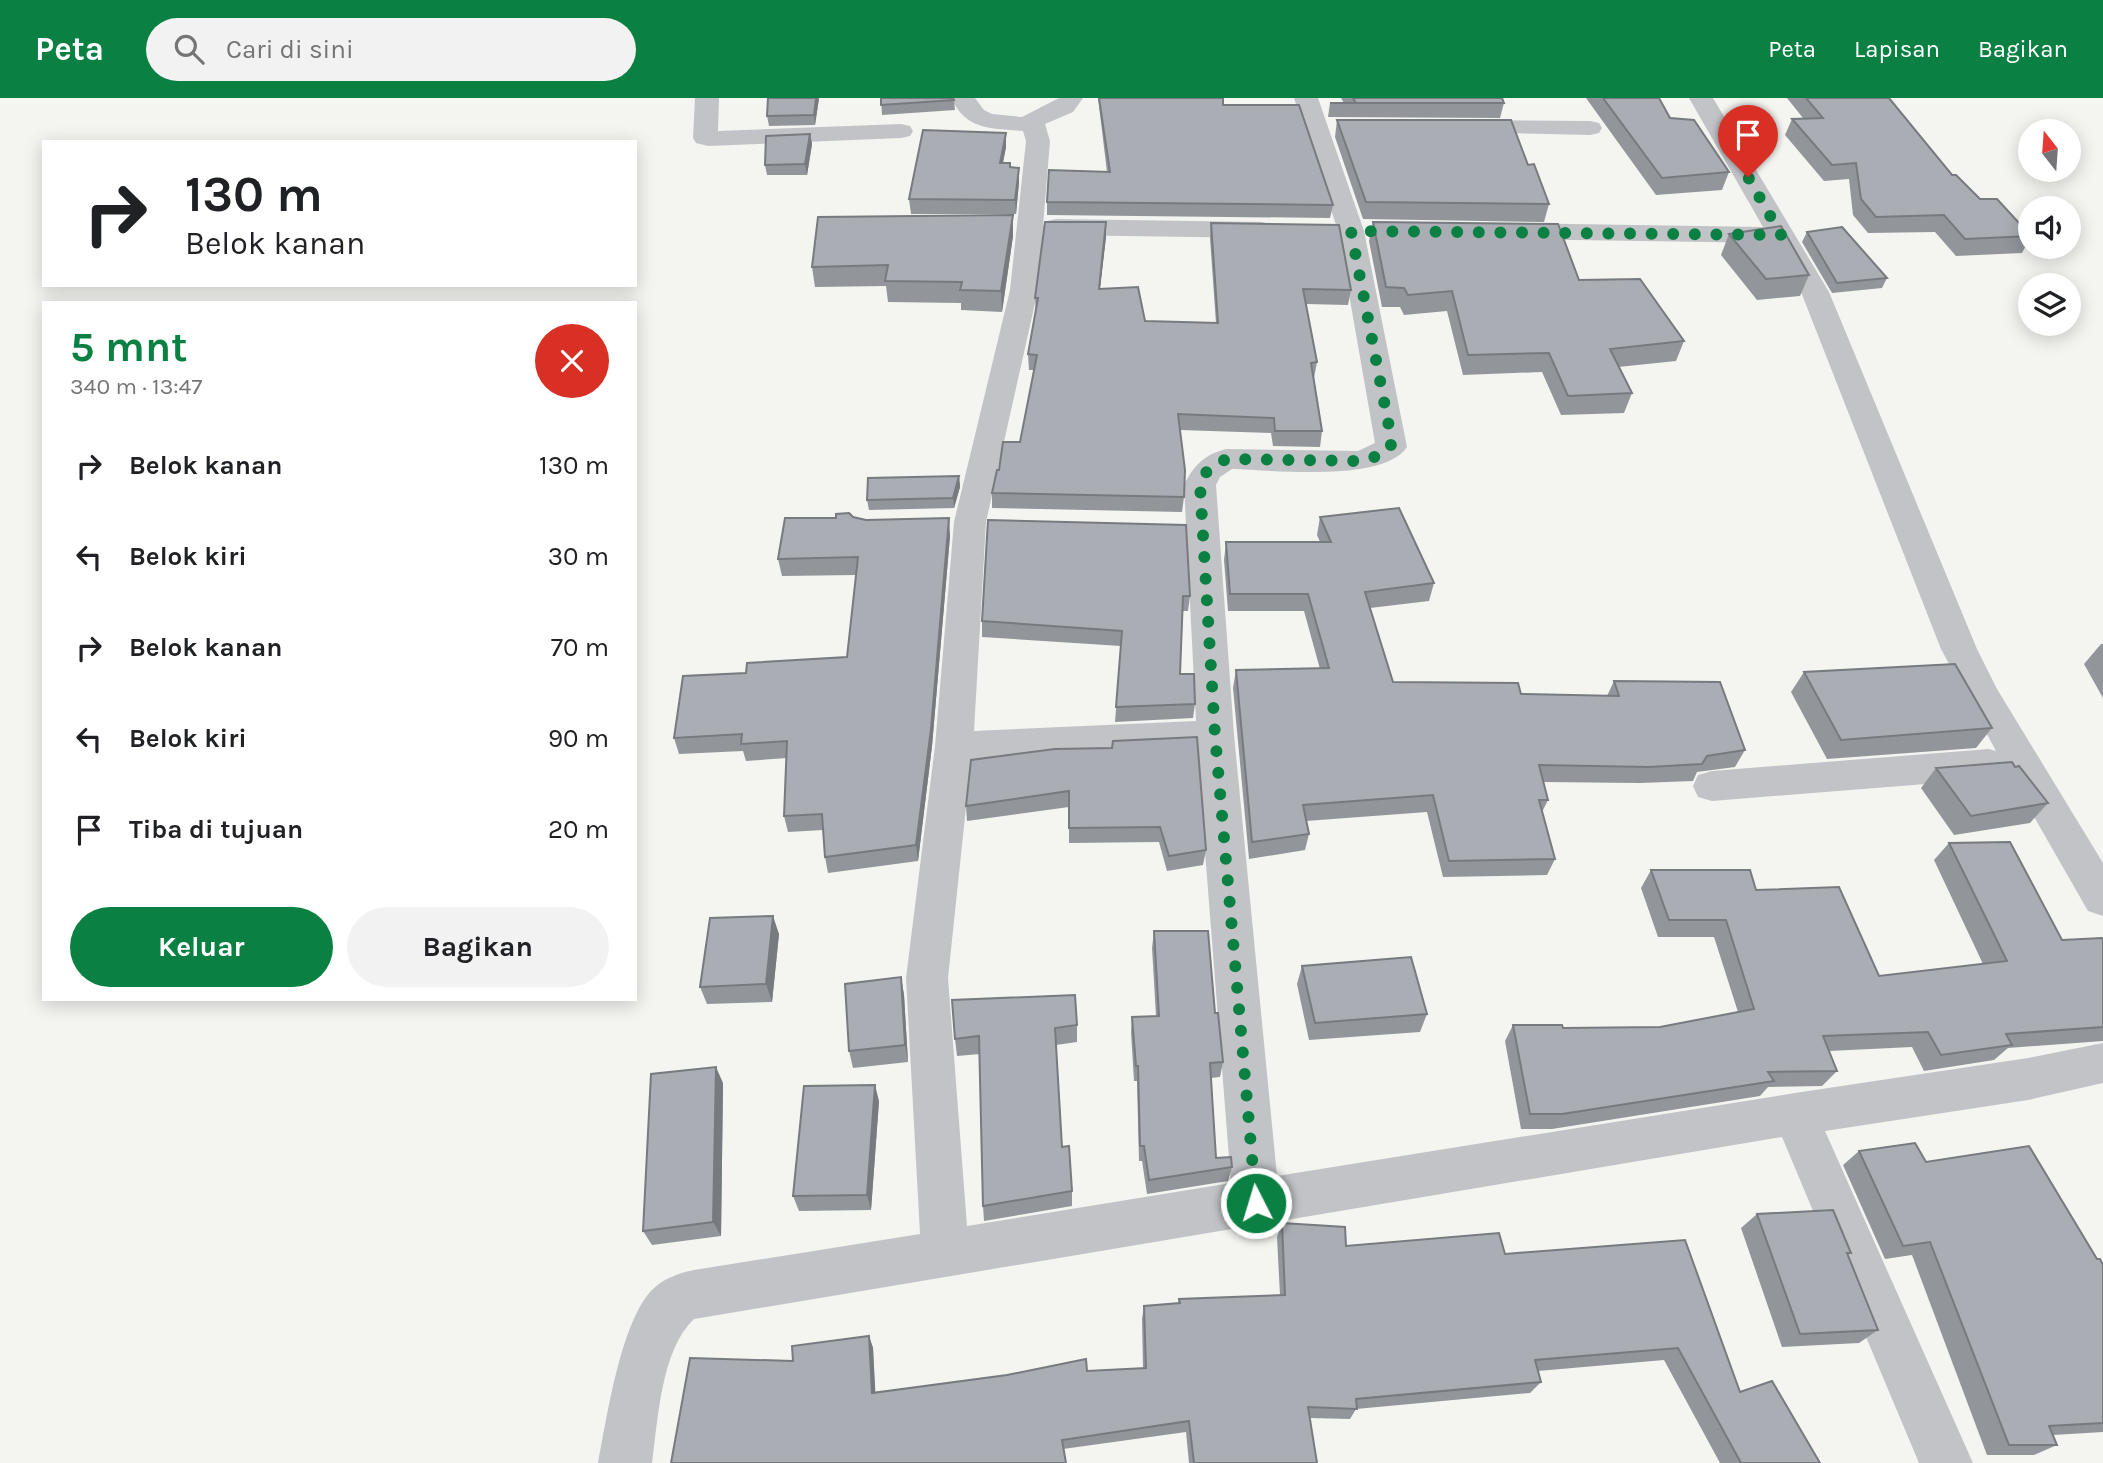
<!DOCTYPE html>
<html lang="id">
<head>
<meta charset="utf-8">
<style>
  :root { --surface:#fff; --page:#f2f2f2; --text:#202124; --muted:#757577; --accent:#0b8043 }
  body { margin:0; font-family:Karla,sans-serif; background:var(--page); color:var(--text); height:100vh; display:flex; flex-direction:column; font-size:26px; white-space:nowrap }
  * { box-sizing:border-box; margin:0 }
  p { font-size:23px; color:var(--muted) }
  .icon { flex:none; width:38px; height:38px; fill:none; stroke:currentColor; stroke-width:2; stroke-linecap:round; stroke-linejoin:round }
  .map { position:relative; flex:1; overflow:hidden }
  .side { position:absolute; left:42px; top:203px; width:595px; height:700px; display:flex; flex-direction:column; background:var(--surface); border-radius:0px; box-shadow:0 4px 18px #0003 }
  .side>* { flex:none }
  .top-card { position:absolute; left:42px; top:42px; width:595px; height:147px; border-radius:0px; box-shadow:0 4px 18px #0003; background:#fff; color:var(--text); overflow:hidden }
  .needle { width:46px; rotate:343deg }
  .fabs { position:absolute; left:2018px; top:21px; display:grid; gap:14px }
  .fabs a { display:grid; place-items:center; width:63px; height:63px; border-radius:50%; background:var(--surface); box-shadow:0 4px 18px #0003; font-size:35px }
  .pin { position:absolute; display:grid; place-items:center; width:60px; height:60px; color:#fff; margin:-72px -30px; border-radius:50% 50% 50% 0; rotate:-45deg; box-shadow:0 0 7px #0007 }
  .pin .icon { rotate:45deg }
  .me { position:absolute; width:77px; margin:-38px; rotate:355deg; stroke-linejoin:round; filter:drop-shadow(0 0 5px #0008) }
  .turn { display:flex; align-items:center; gap:24px; height:147px; padding:0 28px; font-size:32px }
  .turn .icon { width:91px; height:91px; stroke-width:2.5 }
  .turn b { display:block; font-size:49px; line-height:60px }
  .round { display:grid; place-items:center; flex:none; width:74px; height:74px; border-radius:37px; background:var(--page) }
  .overview { display:flex; align-items:center; justify-content:space-between; height:119px; padding:0 28px }
  h1 { font-size:42px; font-weight:700; line-height:52px; color:var(--accent) }
  .action { display:flex; gap:14px; margin-top:auto; padding:14px 28px }
  .action a { flex:1; height:80px; border-radius:42px; background:var(--accent); color:#fff; font-size:28px; font-weight:700; line-height:80px; text-align:center }
  .action a+a { background:var(--page); color:var(--text) }
  ul { padding:0; list-style:none }
  li { display:flex; align-items:center; gap:21px; height:91px; padding:0 28px }
  li div { flex:1 }
  li b { display:block; font-size:26px }
  li em { font-style:normal }
  header { display:flex; align-items:center; gap:42px; box-sizing:border-box; height:98px; padding:0 35px; background:var(--accent); color:#fff }
  header strong { font-size:33px }
  nav { display:flex; gap:38px; margin-inline-start:auto; font-size:24px }
  .search { width:490px; height:63px; background:var(--page); display:flex; align-items:center; gap:18px; box-sizing:border-box; padding:0 24px; border-radius:38px; color:var(--muted); font-size:26px }
  .map>svg:first-child { display:block }
  .lines { fill:none; stroke-linecap:round; stroke-linejoin:round }
  .minor { fill:#c1c3c6; fill-rule:evenodd }
  .wall { fill:#92969b }
  .shaded-wall { fill:#777a7e }
  .building { fill:#aaaeb4; stroke:#777a7e; stroke-width:2 }
  .route { stroke:#0b8043; stroke-width:12; stroke-dasharray:0 21.6 }
</style>
</head>
<body>
<header>
<strong>Peta</strong>
<div class="search"><svg class="icon" aria-label="search" viewBox="0 0 24 24"><circle cx="10" cy="10" r="6"/><path d="M15 15l6 6"/></svg>Cari di sini</div>
<nav><a>Peta</a><a>Lapisan</a><a>Bagikan</a></nav>
</header>
<div class="map">
<svg width="2103" height="1365" viewBox="0 0 2103 1365">
  <rect width="100%" height="100%" fill="#f4f5f1"/>
  <g class="lines">
    <!-- minor -->
    <g class="minor">
      <polygon points="695,0 719,0 718,33 901,26 910,28 913,33 910,38 901,40 708,48 696,45 693,40"/>
      <path d="M951,0h24l9,12 8,4 30,3 37,-19h24l-10,14 -28,12 5,17 -7,85 4,-5 9,-2 205,3 9,2 4,6 -4,6 -9,2 -205,-3 -9,-2 -4,-5 -5,62 -52,232 -12,209 222,-10 -12,-236c10,-20 20,-30 42,-36l132,2 17,-8 -37,-212 -44,-133h24l46,133 43,216c-24,36 -134,23 -175,22l-12,8 -4,8 18,250 43,441 518,-83 233,-35 75,-15v40l-75,17 -203,31 148,332h-54l-137,-326 -1088,182c-33,31 -36,101 -42,144h-54c9,-45 22,-138 53,-172 11,-12 28,-18 43,-21l226,-36 -14,-256 29,-232 19,-224 56,-232 16,-149 -3,-10c-32,-3 -56,0 -72,-33zM1197,652l34,433 -264,43 -19,-248 23,-218z"/>
      <polygon points="1689,0 1713,0 1829,194 1977,551 1997,591 2103,765 2103,818 2088,813 2006,670 2002,677 1989,681 1712,703 1698,699 1693,688 1698,677 1712,673 1989,651 1996,653 1941,551 1801,194 1773,145 1507,141 1498,139 1494,133 1498,127 1507,125 1763,129"/>
      <polygon points="1462,22 1590,23 1599,25 1602,30 1599,35 1590,37 1453,34 1450,29 1453,24"/>
    </g>
  </g>
  <!-- wall -->
  <g class="wall">
    <polygon points="768,0 819,0 815,27 769,28 767,18"/>
    <polygon points="881,0 954,2 955,12 882,17"/>
    <polygon points="1098,0 1223,0 1223,7 1333,107 1330,120 1047,117 1047,104 1107,74"/>
    <polygon points="1341,0 1502,0 1504,5 1500,20 1328,19 1330,5 1344,5"/>
    <polygon points="1586,0 1659,0 1670,20 1729,74 1722,92 1656,97"/>
    <polygon points="1787,0 1889,0 1952,77 1980,101 2030,137 2030,140 2022,155 1956,158 1935,134 1868,135 1853,117 1849,81 1824,83 1785,37 1792,21 1803,20"/>
    <polygon points="1337,22 1528,67 1549,106 1544,124 1363,121 1335,39"/>
    <polygon points="1006,35 1006,49 1003,65 1010,69 1019,70 1019,84 1016,116 911,116 909,101"/>
    <polygon points="810,36 812,46 807,77 767,77 765,67"/>
    <polygon points="1106,124 1106,139 1100,191 1145,223 1216,225 1210,140 1211,125 1351,192 1348,207 1306,206 1317,264 1314,280 1322,333 1320,349 1273,348 1271,335 1180,332 1184,399 1182,414 992,410 992,395 999,372 1020,344 1034,272 1029,272 1028,256 1036,215 1035,200"/>
    <polygon points="1373,124 1579,182 1684,243 1676,263 1618,269 1632,295 1624,315 1561,317 1542,274 1463,277 1447,213 1404,217 1400,209 1382,209 1369,143"/>
    <polygon points="1807,134 1887,180 1882,190 1832,195 1802,144"/>
    <polygon points="1729,136 1809,177 1800,198 1757,202 1721,157"/>
    <polygon points="1013,138 1002,214 961,212 961,205 888,204 886,188 815,189 812,169"/>
    <polygon points="959,378 960,389 954,410 869,412 867,402"/>
    <polygon points="853,419 950,438 932,648 918,763 828,775 825,759 823,732 788,734 784,718 787,660 746,663 743,653 679,656 674,640 746,575 847,559 856,477 782,478 778,461"/>
    <polygon points="1320,419 1434,485 1429,503 1370,510 1393,584 1521,596 1607,598 1614,583 1745,652 1735,669 1697,674 1693,683 1640,685 1543,684 1548,702 1542,714 1555,761 1547,777 1443,779 1427,714 1306,723 1309,736 1305,752 1249,761 1233,590 1236,572 1320,571 1304,513 1228,513 1224,462 1226,444 1320,444 1317,437"/>
    <polygon points="988,422 1190,498 1188,513 1183,513 1180,576 1195,606 1193,620 1115,624 1121,548 982,539 982,523"/>
    <polygon points="2101,546 2103,546 2103,600 2084,566"/>
    <polygon points="1804,574 1992,630 1976,650 1827,661 1791,594"/>
    <polygon points="1055,651 1206,752 1203,767 1167,773 1159,744 1069,745 1069,709 967,723 966,708"/>
    <polygon points="2015,669 2048,705 2030,725 1954,737 1921,690 1936,670"/>
    <polygon points="1949,745 2062,842 2103,841 2103,943 2008,950 1994,962 1924,973 1912,949 1829,953 1837,973 1822,988 1768,989 1760,998 1552,1031 1521,1031 1505,943 1513,927 1563,930 1660,929 1738,914 1714,839 1658,839 1641,790 1651,772 1756,792 1879,878 1983,866 1934,762"/>
    <polygon points="1154,833 1215,915 1223,964 1220,979 1211,980 1216,1060 1232,1069 1228,1083 1147,1096 1142,1063 1139,1063 1137,983 1134,983 1131,934 1132,919 1156,918 1152,850"/>
    <polygon points="779,836 772,904 707,906 700,889"/>
    <polygon points="1302,868 1427,916 1420,934 1309,942 1297,886"/>
    <polygon points="901,879 904,897 908,964 853,970 849,953"/>
    <polygon points="1077,927 1077,944 1056,947 1062,1049 1072,1093 1072,1108 984,1123 983,1108 980,956 957,958 955,941"/>
    <polygon points="723,985 721,1138 652,1147 643,1133"/>
    <polygon points="879,1003 871,1112 799,1113 793,1098"/>
    <polygon points="1859,1053 1926,1064 2097,1161 2103,1167 2103,1334 2053,1337 2057,1347 2034,1357 1987,1357 1912,1157 1885,1161 1843,1067"/>
    <polygon points="1757,1116 1851,1155 1848,1157 1878,1232 1859,1245 1782,1249 1741,1130"/>
    <polygon points="1282,1125 1345,1129 1346,1148 1499,1135 1505,1156 1685,1142 1740,1294 1772,1283 1820,1365 1720,1365 1664,1262 1538,1273 1541,1284 1530,1295 1356,1311 1350,1321 1310,1320 1317,1365 1189,1365 1186,1334 1063,1351 1066,1365 671,1365 690,1260 793,1263 792,1248 869,1238 873,1250 875,1294 1007,1277 1086,1261 1087,1273 1143,1271 1142,1221 1144,1208 1178,1205 1179,1201 1280,1197 1277,1139"/>
  </g>
  <!-- shaded-wall -->
  <g class="shaded-wall">
    <polygon points="816,0 819,0 815,27 814,17"/>
    <polygon points="1006,35 1006,49 1000,79 1000,65"/>
    <polygon points="810,36 812,46 807,77 805,66"/>
    <polygon points="1019,70 1019,84 1016,116 1015,102"/>
    <polygon points="1013,117 1013,138 1002,214 1001,193"/>
    <polygon points="1106,124 1106,139 1098,206 1099,191"/>
    <polygon points="959,378 960,389 954,410 953,400"/>
    <polygon points="949,420 950,438 932,648 918,763 916,747"/>
    <polygon points="773,818 779,836 772,904 766,886"/>
    <polygon points="901,879 904,897 908,964 905,947"/>
    <polygon points="716,969 723,985 721,1138 713,1124"/>
    <polygon points="875,987 879,1003 871,1112 867,1097"/>
    <polygon points="869,1238 873,1250 876,1306 872,1295"/>
  </g>
  <!-- building -->
  <g class="building">
    <polygon points="768,0 816,0 814,17 767,18"/>
    <polygon points="881,0 953,0 954,2 881,7"/>
    <polygon points="1099,0 1223,0 1223,7 1299,7 1333,107 1047,104 1049,72 1110,74"/>
    <polygon points="1353,0 1502,0 1504,5 1330,5 1356,5"/>
    <polygon points="1603,0 1659,0 1670,20 1694,22 1729,74 1662,80"/>
    <polygon points="1806,0 1889,0 1952,77 1956,77 1980,101 1997,101 2030,137 2030,138 1965,141 1944,117 1876,119 1861,101 1856,65 1832,67 1792,21 1823,20"/>
    <polygon points="1337,22 1511,22 1528,67 1534,66 1549,106 1366,104"/>
    <polygon points="923,32 1006,35 1000,65 1010,65 1010,69 1019,70 1015,102 909,101"/>
    <polygon points="810,36 805,66 765,67 766,38"/>
    <polygon points="1013,117 1001,193 960,192 962,184 885,183 888,167 812,169 818,119"/>
    <polygon points="1045,124 1106,124 1099,191 1138,189 1145,223 1218,225 1211,125 1339,127 1351,192 1303,191 1317,264 1311,265 1322,333 1275,333 1274,320 1178,316 1185,372 1184,399 992,395 997,372 999,372 1003,344 1020,344 1037,257 1028,256 1038,200 1035,200"/>
    <polygon points="1373,124 1558,126 1579,182 1640,181 1684,243 1610,251 1632,295 1568,298 1549,255 1468,257 1452,193 1408,197 1404,190 1386,189"/>
    <polygon points="1781,128 1809,177 1766,181 1729,136"/>
    <polygon points="1842,129 1887,180 1837,185 1807,134"/>
    <polygon points="959,378 953,400 867,402 868,380"/>
    <polygon points="1399,410 1434,485 1365,494 1393,584 1518,585 1521,596 1619,598 1614,583 1720,584 1745,652 1707,658 1702,666 1649,669 1539,667 1548,702 1539,702 1555,761 1449,763 1433,697 1303,707 1309,736 1252,744 1236,572 1329,570 1308,496 1230,496 1226,444 1331,444 1320,419"/>
    <polygon points="849,415 853,419 866,422 949,420 931,631 916,747 825,759 822,716 784,718 787,643 741,646 742,636 674,640 683,578 746,575 747,565 847,559 858,459 778,461 785,420 836,420 836,416"/>
    <polygon points="988,422 1186,427 1190,498 1183,498 1180,576 1194,576 1195,606 1116,609 1122,533 982,523"/>
    <polygon points="1955,566 1992,630 1841,642 1804,574"/>
    <polygon points="1197,639 1206,752 1169,758 1160,729 1069,730 1069,693 966,708 971,662 1055,651 1112,650 1113,643"/>
    <polygon points="2012,664 2015,669 2019,668 2048,705 1971,718 1936,670"/>
    <polygon points="2010,744 2062,842 2102,840 2103,841 2103,929 2006,936 2012,947 1941,957 1928,934 1823,938 1837,973 1768,974 1774,983 1562,1016 1530,1016 1513,927 1562,927 1563,930 1660,929 1754,911 1726,822 1669,822 1651,772 1750,772 1756,792 1839,789 1879,878 2007,863 1949,745"/>
    <polygon points="773,818 766,886 700,889 710,820"/>
    <polygon points="1154,833 1208,833 1215,915 1218,915 1223,964 1210,965 1216,1060 1231,1059 1232,1069 1149,1082 1144,1048 1140,1048 1138,968 1136,968 1132,919 1159,918"/>
    <polygon points="1411,859 1427,916 1315,925 1302,868"/>
    <polygon points="901,879 905,947 849,953 845,886"/>
    <polygon points="1075,897 1077,927 1055,930 1062,1049 1069,1048 1072,1093 983,1108 979,938 955,941 952,902"/>
    <polygon points="716,969 713,1124 643,1133 651,976"/>
    <polygon points="875,987 867,1097 793,1098 804,988"/>
    <polygon points="1915,1045 1926,1064 2029,1048 2097,1161 2100,1161 2103,1167 2103,1325 2049,1328 2057,1347 2009,1347 1930,1144 1903,1148 1859,1053"/>
    <polygon points="1833,1112 1851,1155 1847,1155 1878,1232 1800,1236 1757,1116"/>
    <polygon points="1282,1125 1345,1129 1346,1148 1499,1135 1505,1156 1685,1142 1740,1294 1772,1283 1820,1365 1741,1365 1678,1250 1535,1262 1541,1284 1356,1301 1357,1311 1308,1309 1317,1365 1194,1365 1189,1323 1062,1342 1066,1365 671,1365 690,1260 793,1263 792,1248 869,1238 872,1295 1007,1277 1086,1261 1087,1273 1146,1270 1144,1208 1180,1205 1179,1201 1285,1197"/>
  </g>
  <g class="lines">
    <!-- route -->
    <polyline class="route" points="1256,1105 1215,637 1200,387 1207,373 1226,361 1358,363 1378,358 1391,349 1390,334 1351,133 1781,137 1748,79"/>
  </g>
</svg>
<div class="fabs">
<a><svg class="needle" viewBox="-14 -14 28 28"><path d="M0-13l5 13h-10z" fill="#e53935"/><path d="M0 13l5-13h-10z" fill="#757577"/></svg></a>
<a><svg class="icon" aria-label="sound" viewBox="0 0 24 24"><path d="M4 9h4l5-4v14l-5-4H4zM17 9q2 3 0 6"/></svg></a>
<a><svg class="icon" aria-label="layers" viewBox="0 0 24 24"><path d="M12 4l9 5-9 5-9-5zM3 14l9 5 9-5"/></svg></a>
</div>
<div class="pin" style="left:1748px;top:79px;background:#d93025"><svg class="icon" aria-label="arrive" viewBox="0 0 24 24"><path d="M6 21V4h12l-3 4 3 4H6"/></svg></div>
<svg class="me" style="left:1256px;top:1105px" viewBox="-20 -20 40 40"><circle r="17" fill="#0b8043" stroke="#fff" stroke-width="3"/><path d="M0-11L8 9 0 5-8 9z" fill="#fff"/></svg>
<div class="top-card">
<div class="turn"><svg class="icon" aria-label="right" viewBox="0 0 24 24"><path d="M7 20v-9h11M14 6l5 5-5 5"/></svg><div><b>130 m</b>Belok kanan</div></div>
</div>
<section class="side">
<div class="overview"><div><h1>5 mnt</h1><p>340 m · 13:47</p></div><a class="round" style="background:#d93025;color:#fff"><svg class="icon" aria-label="close" viewBox="0 0 24 24"><path d="M6 6l12 12M18 6L6 18"/></svg></a></div>
<ul>
<li><svg class="icon" aria-label="right" viewBox="0 0 24 24"><path d="M7 20v-9h11M14 6l5 5-5 5"/></svg><div><b>Belok kanan</b></div><em>130 m</em></li>
<li><svg class="icon" aria-label="left" viewBox="0 0 24 24"><path d="M17 20v-9H6M10 6l-5 5 5 5"/></svg><div><b>Belok kiri</b></div><em>30 m</em></li>
<li><svg class="icon" aria-label="right" viewBox="0 0 24 24"><path d="M7 20v-9h11M14 6l5 5-5 5"/></svg><div><b>Belok kanan</b></div><em>70 m</em></li>
<li><svg class="icon" aria-label="left" viewBox="0 0 24 24"><path d="M17 20v-9H6M10 6l-5 5 5 5"/></svg><div><b>Belok kiri</b></div><em>90 m</em></li>
<li><svg class="icon" aria-label="arrive" viewBox="0 0 24 24"><path d="M6 21V4h12l-3 4 3 4H6"/></svg><div><b>Tiba di tujuan</b></div><em>20 m</em></li>
</ul>
<div class="action"><a>Keluar</a><a>Bagikan</a></div>
</section>
</div>
</body>
</html>
